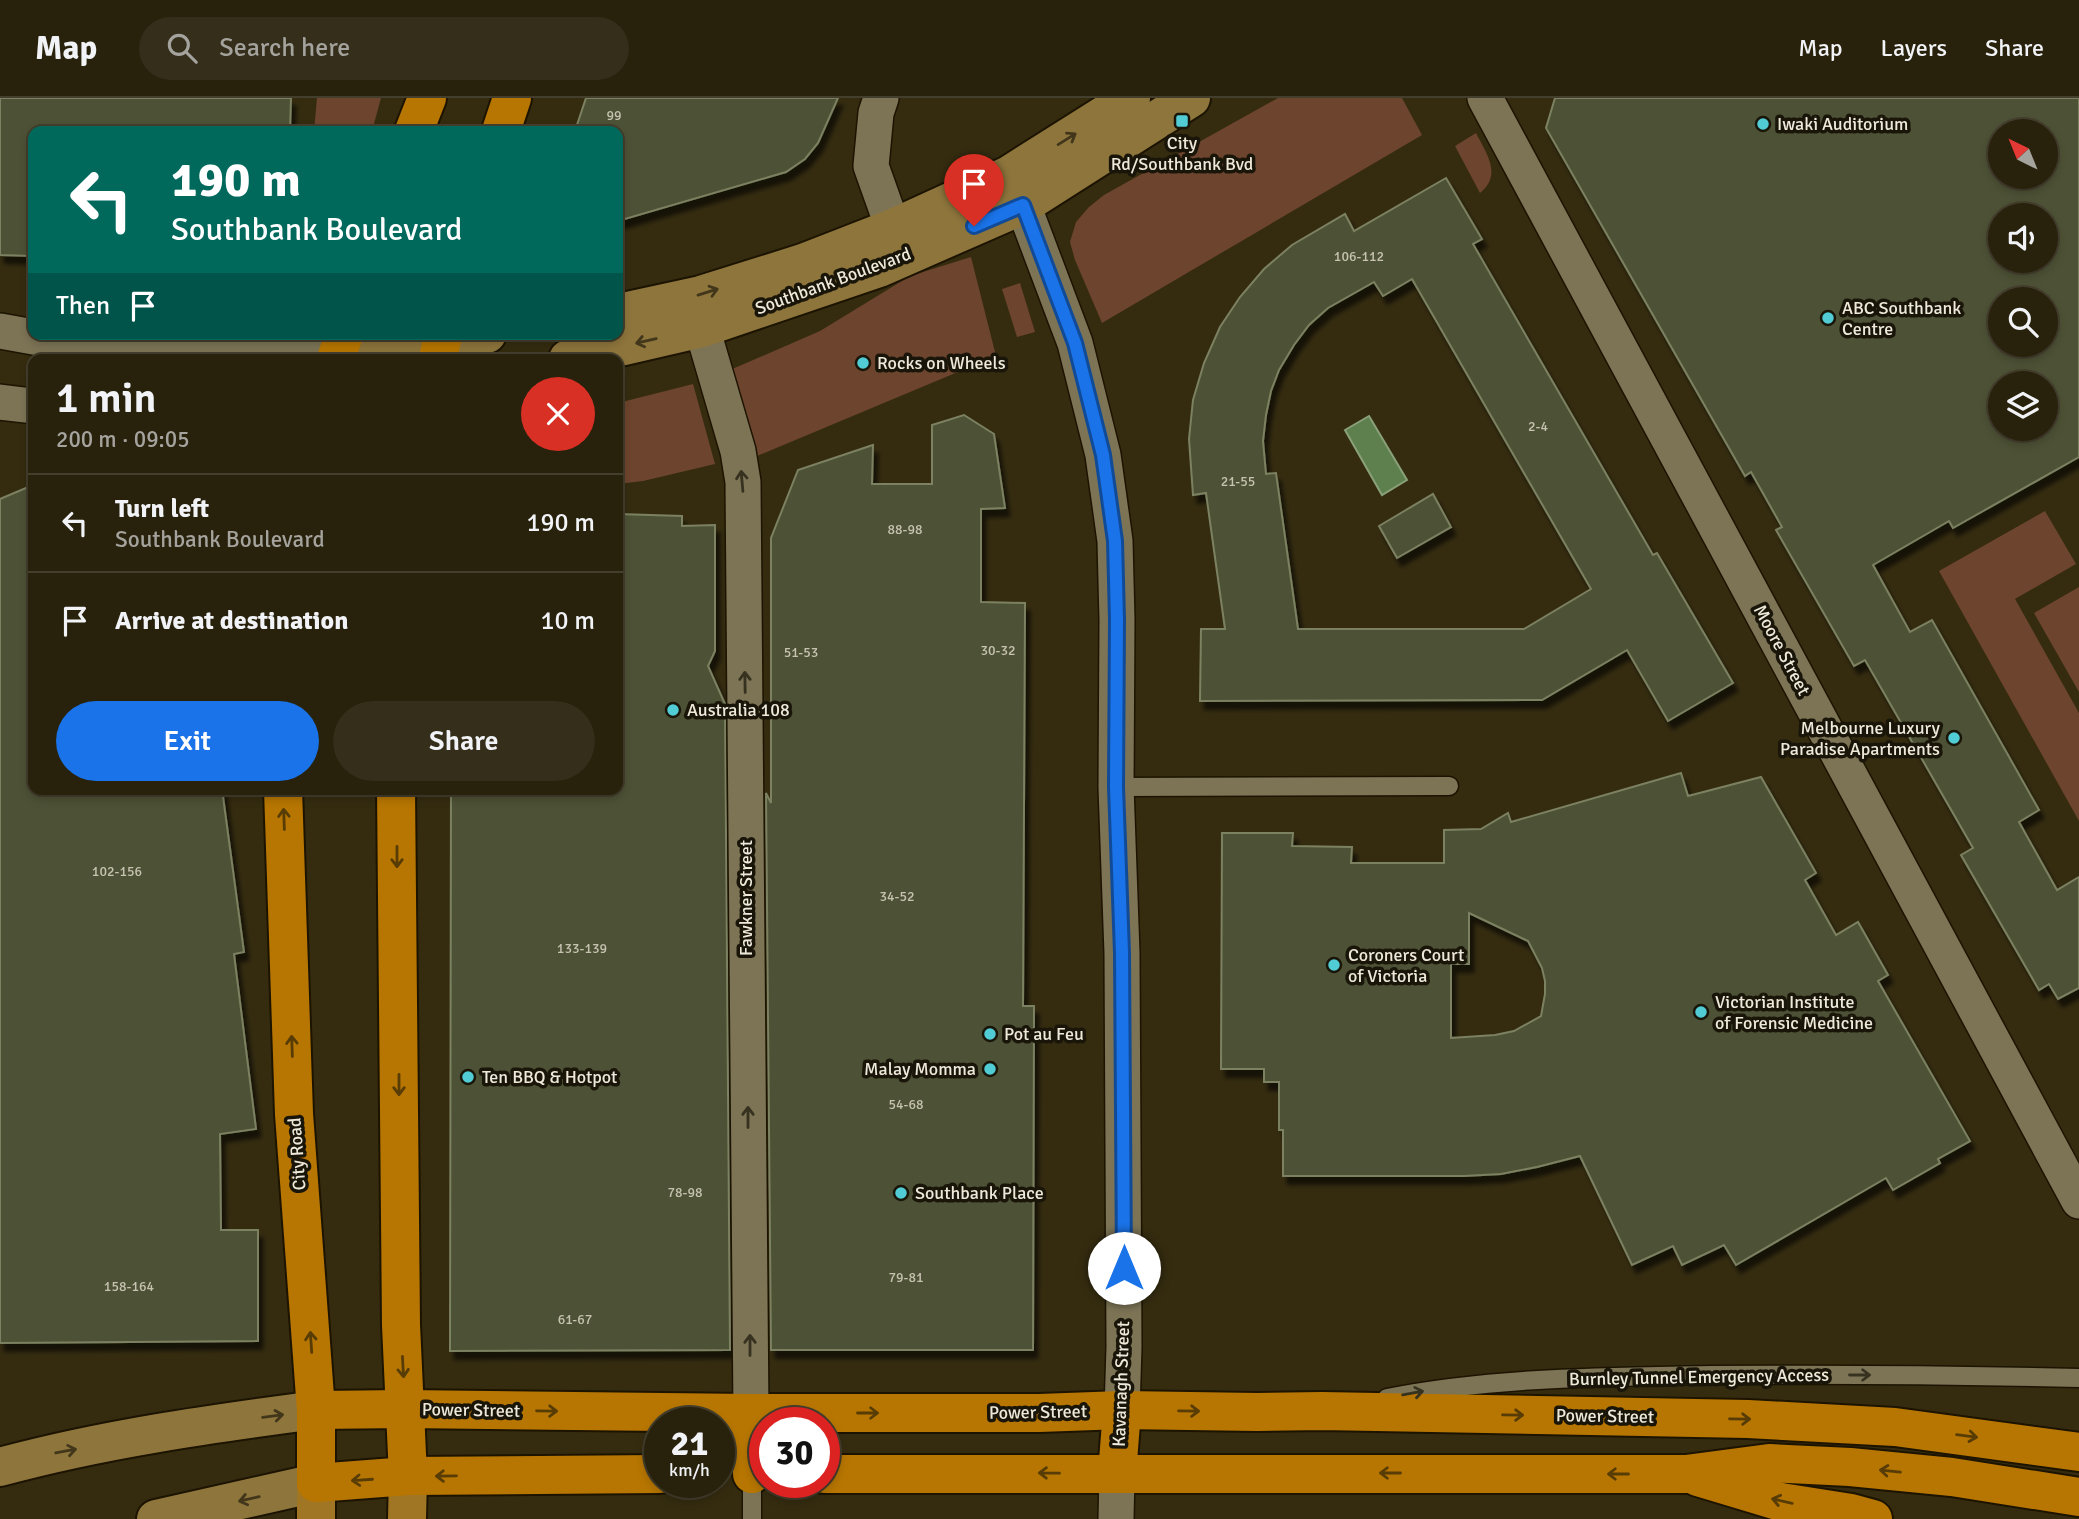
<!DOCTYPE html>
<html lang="en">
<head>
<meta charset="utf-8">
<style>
  :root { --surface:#28210c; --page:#342e1a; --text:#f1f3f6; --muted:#a5a39d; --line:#443e2d; --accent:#1a73e8 }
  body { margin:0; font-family:Signika,sans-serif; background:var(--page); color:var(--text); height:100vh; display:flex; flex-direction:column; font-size:26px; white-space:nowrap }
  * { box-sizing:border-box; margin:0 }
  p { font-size:23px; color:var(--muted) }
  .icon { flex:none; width:38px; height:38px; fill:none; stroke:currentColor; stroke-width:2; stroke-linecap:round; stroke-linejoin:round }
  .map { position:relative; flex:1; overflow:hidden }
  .drawer { position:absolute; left:28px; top:256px; width:595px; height:441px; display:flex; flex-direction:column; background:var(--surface); border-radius:14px; box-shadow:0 4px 10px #0003,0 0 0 2px var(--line) }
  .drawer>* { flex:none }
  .guide { position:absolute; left:28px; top:28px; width:595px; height:214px; border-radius:14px; box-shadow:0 4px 10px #0003,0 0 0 2px var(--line); background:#00695c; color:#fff; overflow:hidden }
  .needle { width:46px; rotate:317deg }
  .tools { position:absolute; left:1988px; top:21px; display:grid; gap:14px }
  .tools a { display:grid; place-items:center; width:70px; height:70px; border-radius:50%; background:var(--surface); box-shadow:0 4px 10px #0003,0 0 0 2px var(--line); font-size:35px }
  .speed { position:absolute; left:644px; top:1309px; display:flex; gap:14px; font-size:35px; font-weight:700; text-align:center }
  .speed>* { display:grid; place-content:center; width:91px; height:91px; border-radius:50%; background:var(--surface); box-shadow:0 4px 10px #0003,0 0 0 2px var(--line); line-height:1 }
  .speed small { font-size:18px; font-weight:400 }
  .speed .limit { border:10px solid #d22; background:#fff; color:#111 }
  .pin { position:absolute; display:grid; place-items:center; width:60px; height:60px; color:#fff; margin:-72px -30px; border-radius:50% 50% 50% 0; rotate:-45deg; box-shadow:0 0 7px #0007 }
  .pin .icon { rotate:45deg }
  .me { position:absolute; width:77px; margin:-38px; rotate:0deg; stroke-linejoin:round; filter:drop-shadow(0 0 5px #0008) }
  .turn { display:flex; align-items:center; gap:24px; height:147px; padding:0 28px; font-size:32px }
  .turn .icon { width:91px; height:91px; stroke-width:2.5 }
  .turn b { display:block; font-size:49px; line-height:60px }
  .then { display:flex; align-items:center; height:66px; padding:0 28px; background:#0003; gap:14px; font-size:26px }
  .round { display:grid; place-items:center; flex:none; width:74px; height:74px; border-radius:37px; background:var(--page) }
  .overview { display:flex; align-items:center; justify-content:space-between; height:119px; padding:0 28px }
  h1 { font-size:42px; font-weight:600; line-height:52px }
  .primary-button { display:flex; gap:14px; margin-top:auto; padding:14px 28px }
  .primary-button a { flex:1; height:80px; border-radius:42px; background:var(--accent); color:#fff; font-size:28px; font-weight:600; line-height:80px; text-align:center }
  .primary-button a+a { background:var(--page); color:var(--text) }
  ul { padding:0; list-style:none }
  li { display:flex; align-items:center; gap:21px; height:98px; padding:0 28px; border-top:2px solid var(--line) }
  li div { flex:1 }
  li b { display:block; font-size:26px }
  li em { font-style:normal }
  header { display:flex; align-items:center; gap:42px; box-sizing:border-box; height:98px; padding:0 35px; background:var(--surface); border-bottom:2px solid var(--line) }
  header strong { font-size:33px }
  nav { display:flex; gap:38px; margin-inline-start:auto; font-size:24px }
  .search { width:490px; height:63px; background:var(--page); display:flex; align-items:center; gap:18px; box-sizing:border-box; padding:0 24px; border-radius:38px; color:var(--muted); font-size:26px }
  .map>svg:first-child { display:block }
  .green { fill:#6d442d }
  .water { fill:#5e804e; stroke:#89a078; stroke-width:2 }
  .building { fill:#4d5134; stroke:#7c8162; stroke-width:2; fill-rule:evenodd; filter:url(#shadow) }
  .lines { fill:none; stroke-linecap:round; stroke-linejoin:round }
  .lane-casing { stroke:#1c1400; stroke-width:21 }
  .street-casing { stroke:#1c1400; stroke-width:38 }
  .secondary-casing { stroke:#1c1400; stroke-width:42 }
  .primary-casing { stroke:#1c1400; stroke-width:42 }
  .highway-casing { stroke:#1c1400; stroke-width:42 }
  .lane { stroke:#7d7456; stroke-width:18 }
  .street { stroke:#7d7456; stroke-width:35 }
  .secondary { stroke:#8e753c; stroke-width:38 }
  .primary { stroke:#a07523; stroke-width:38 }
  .highway { stroke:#b77601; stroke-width:38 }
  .oneway { stroke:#42371b }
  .oneway2 { stroke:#373220 }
  .oneway3 { stroke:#583c06 }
  .route-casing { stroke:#114b97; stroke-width:18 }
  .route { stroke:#1a73e8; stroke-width:12 }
  .poi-dot { fill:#51ccd4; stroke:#191509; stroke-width:2.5 }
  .labels { text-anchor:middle; stroke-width:7; stroke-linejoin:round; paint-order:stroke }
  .number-label { font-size:14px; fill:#c6c3b0 }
  .poi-label { font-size:18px; fill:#eee9d9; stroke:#191509; text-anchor:start }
  .street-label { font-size:18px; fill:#eee9d9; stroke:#191509 }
</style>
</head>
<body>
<header>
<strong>Map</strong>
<div class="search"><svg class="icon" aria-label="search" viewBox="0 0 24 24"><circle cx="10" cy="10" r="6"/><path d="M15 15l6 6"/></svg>Search here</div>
<nav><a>Map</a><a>Layers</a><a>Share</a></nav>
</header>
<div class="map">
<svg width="2079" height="1421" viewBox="0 0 2079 1421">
  <defs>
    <filter id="shadow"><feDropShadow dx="4.5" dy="8" stdDeviation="2" flood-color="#0009"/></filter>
  </defs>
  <rect width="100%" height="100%" fill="#352c10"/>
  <!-- green -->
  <g class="green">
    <polygon points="317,0 381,0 372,33 314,33"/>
    <polygon points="1278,0 1402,0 1422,37 1102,225 1075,162 1070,144 1076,124 1089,109 1104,97"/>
    <path d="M1476,35c10,20 27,42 4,60l-25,-47z"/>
    <polygon points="971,159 996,258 757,358 730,272 820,233 910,178"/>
    <polygon points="1020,185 1035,234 1017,239 1002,191"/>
    <polygon points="693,286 715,366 643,383 618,386 618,305"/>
    <polygon points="2045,413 2076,466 2015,501 2079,615 2079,723 1939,473"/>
    <polygon points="2079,489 2079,594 2034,515"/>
  </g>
  <!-- water -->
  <polygon class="water" points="1369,318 1407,382 1382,397 1345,332"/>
  <!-- building -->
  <g class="building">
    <polygon points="0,0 291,0 290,33 33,33 33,158 0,157"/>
    <polygon points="586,0 838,0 818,45 805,61 786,74 618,123 618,33 575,33"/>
    <path d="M1555,0h524v359l-126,71 -4,-7 -76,44 37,67 22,-12 107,190 -20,12 38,68 22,-13v111l-21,11 -9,-15 -10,6 -78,-135 12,-7 -108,-188 -11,6 -78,-136 6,-3 -31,-55 -6,4 -199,-348zM2000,33h46v46h-46zM2000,117h46v46h-46zM2000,201h46v46h-46zM2000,285h46v46h-46z"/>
    <path d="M1446,80l36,61 -9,5 180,311 4,-2 76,130 -65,38 -41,-71 -85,50 -342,1 1,-72h24l-19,-136 -13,2 -4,-56 4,-39 11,-37 16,-36 20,-30 24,-28 28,-24 53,-31 9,17zM1412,181l179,310 -67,40h-226l-22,-156 -10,1 -3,-33 3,-26 5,-24 8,-21 15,-25 15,-20 19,-17 46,-26 9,14z"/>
    <polygon points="964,317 994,336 1005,410 981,411 981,504 1025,505 1023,908 1034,908 1033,1252 771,1252 766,695 771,705 771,440 798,372 873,347 872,386 932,386 932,327"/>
    <polygon points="33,387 33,691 222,691 244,854 234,856 256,1031 220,1036 221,1132 258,1132 258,1243 0,1245 0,401"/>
    <polygon points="1433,396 1451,429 1397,460 1379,428"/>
    <polygon points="618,416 682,418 682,428 715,427 715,553 708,568 725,606 730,1252 450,1253 451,691 618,691"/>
    <path d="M1681,675l7,23 73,-19 55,96 -11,7 31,55 22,-13 30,53 -10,6 92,160 -32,18 2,4 -47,27 -7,-12 -150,87 -12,-20 -42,20 -9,-19 -41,19 -52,-109 -43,11 -36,7 -37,2h-181v-46h-4v-48h-15v-13h-43l1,-236h71l-1,13 60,1 -1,16h93v-33l37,-1 27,-16 3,9zM1469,815l59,28 14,27 3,13v13l-4,22 -27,15 -19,4 -44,3v-74h18z"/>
  </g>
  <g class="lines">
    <!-- lane casing -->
    <g class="lane-casing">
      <g id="lane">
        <polyline points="1116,689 1449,688"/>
        <path d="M1387,1300c106,-21 216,-21 324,-23 123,-1 245,0 368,3"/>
        <polyline points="752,1376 752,1421"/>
      </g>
    </g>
    <!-- street casing -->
    <g class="street-casing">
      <g id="street">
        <polyline points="881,0 876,15 871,68 893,130"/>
        <polyline points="1485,0 2079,1103"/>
        <polyline points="1023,107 1075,245 1103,357 1115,443 1117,522 1116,689 1122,855 1124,1249 1122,1312"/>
        <polyline points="702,230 738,353 743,384 751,1315"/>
        <polyline points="0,233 67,245 118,251 256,261"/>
        <polyline points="257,261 278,258 337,258"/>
        <polyline points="0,304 33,308"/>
        <polyline points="1116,1421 1117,1376"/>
      </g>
    </g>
    <!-- secondary casing -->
    <g class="secondary-casing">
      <g id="secondary">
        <polyline points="618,215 701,197 803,165 893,130 1009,77 1131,0"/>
        <polyline points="337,258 487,236"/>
        <polyline points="568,261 702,230 879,170 1023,107 1191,0"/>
        <path d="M0,1369c103,-28 210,-43 316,-57"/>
        <polyline points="156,1421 316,1385"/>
      </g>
    </g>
    <!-- primary casing -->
    <g class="primary-casing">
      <g id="primary">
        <polyline points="316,1385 316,1421"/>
        <polyline points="407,1421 408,1378"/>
      </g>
    </g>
    <!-- highway casing -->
    <g class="highway-casing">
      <g id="highway">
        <polyline points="414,33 427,0"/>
        <polyline points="501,33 512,0"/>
        <polyline points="336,261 344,236"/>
        <polyline points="438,261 443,236"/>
        <polyline points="283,691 294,1016 316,1312 316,1385 408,1378 660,1376"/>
        <polyline points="396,691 401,1227 408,1378"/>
        <polyline points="316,1312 405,1311 751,1315 1039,1315 1122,1312 1257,1314 1322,1313 1748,1321 1895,1329 2079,1354"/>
        <polyline points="751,1315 752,1376"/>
        <polyline points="824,1376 1686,1376 1769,1365 1850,1369 1952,1379 2079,1399"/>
        <polyline points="1117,1376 1122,1312"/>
        <polyline points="1698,1379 1781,1404 1851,1415 1873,1421"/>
      </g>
    </g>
    <!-- lane -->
    <use href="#lane" class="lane"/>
    <!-- street -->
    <use href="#street" class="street"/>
    <!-- secondary -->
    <use href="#secondary" class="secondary"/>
    <!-- primary -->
    <use href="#primary" class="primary"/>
    <!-- highway -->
    <use href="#highway" class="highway"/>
  </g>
  <!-- one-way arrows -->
  <defs><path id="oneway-shaft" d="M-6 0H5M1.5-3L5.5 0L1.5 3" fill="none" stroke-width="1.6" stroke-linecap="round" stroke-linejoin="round" transform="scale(1.75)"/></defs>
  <g class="oneway">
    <use href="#oneway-shaft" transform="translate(1067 41) rotate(-32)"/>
    <use href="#oneway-shaft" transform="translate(708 194) rotate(-17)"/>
    <use href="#oneway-shaft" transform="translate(646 243) rotate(167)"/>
    <use href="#oneway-shaft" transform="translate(273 1318) rotate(-7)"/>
    <use href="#oneway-shaft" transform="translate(66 1353) rotate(-10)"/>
    <use href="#oneway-shaft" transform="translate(249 1401) rotate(167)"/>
  </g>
  <g class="oneway2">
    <use href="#oneway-shaft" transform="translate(742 383) rotate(-95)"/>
    <use href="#oneway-shaft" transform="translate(745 584) rotate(-91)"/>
    <use href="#oneway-shaft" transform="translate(748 1019) rotate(-90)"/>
    <use href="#oneway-shaft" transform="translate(750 1247) rotate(-90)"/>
    <use href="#oneway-shaft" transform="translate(1860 1277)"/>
    <use href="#oneway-shaft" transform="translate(1413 1295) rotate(-10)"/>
  </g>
  <g class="oneway3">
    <use href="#oneway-shaft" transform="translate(284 721) rotate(-92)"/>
    <use href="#oneway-shaft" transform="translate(397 759) rotate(90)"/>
    <use href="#oneway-shaft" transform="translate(292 948) rotate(-92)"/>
    <use href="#oneway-shaft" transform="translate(399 987) rotate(90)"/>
    <use href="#oneway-shaft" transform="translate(311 1244) rotate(-94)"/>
    <use href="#oneway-shaft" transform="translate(403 1269) rotate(87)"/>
    <use href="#oneway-shaft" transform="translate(547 1313) rotate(1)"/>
    <use href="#oneway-shaft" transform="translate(1189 1313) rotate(1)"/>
    <use href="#oneway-shaft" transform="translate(868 1315)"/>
    <use href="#oneway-shaft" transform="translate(1513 1317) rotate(1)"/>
    <use href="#oneway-shaft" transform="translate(1740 1321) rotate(1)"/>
    <use href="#oneway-shaft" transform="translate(1967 1338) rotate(7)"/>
    <use href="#oneway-shaft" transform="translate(1890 1373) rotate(-174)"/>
    <use href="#oneway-shaft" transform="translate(1049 1375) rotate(-179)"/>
    <use href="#oneway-shaft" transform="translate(1390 1375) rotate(-180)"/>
    <use href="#oneway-shaft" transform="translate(1618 1376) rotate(-180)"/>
    <use href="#oneway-shaft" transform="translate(446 1378) rotate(179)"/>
    <use href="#oneway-shaft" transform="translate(362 1382) rotate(176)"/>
    <use href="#oneway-shaft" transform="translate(1782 1403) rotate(-167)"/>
  </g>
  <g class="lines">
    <!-- route casing -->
    <g class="route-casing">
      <polyline id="route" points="974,128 1023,107 1075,245 1103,357 1115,443 1117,522 1116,689 1122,855 1124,1170"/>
    </g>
    <!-- route -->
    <use href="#route" class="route"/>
  </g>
  <!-- markers -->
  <g class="poi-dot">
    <rect x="1175" y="16" width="14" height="14" rx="3.5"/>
    <circle cx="1763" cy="26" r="7"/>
    <circle cx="1828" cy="220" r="7"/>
    <circle cx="863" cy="265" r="7"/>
    <circle cx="673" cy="612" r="7"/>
    <circle cx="1954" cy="640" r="7"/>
    <circle cx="1334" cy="867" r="7"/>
    <circle cx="1701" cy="914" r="7"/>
    <circle cx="990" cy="936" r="7"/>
    <circle cx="990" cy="971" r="7"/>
    <circle cx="468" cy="979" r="7"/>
    <circle cx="901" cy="1095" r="7"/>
  </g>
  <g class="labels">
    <!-- number labels -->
    <g class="number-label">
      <text x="614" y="22">99</text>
      <text x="1359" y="163">106-112</text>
      <text x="1538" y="333">2-4</text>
      <text x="1238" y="388">21-55</text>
      <text x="905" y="436">88-98</text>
      <text x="998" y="557">30-32</text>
      <text x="801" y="559">51-53</text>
      <text x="117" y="778">102-156</text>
      <text x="897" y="803">34-52</text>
      <text x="582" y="855">133-139</text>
      <text x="906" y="1011">54-68</text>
      <text x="685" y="1099">78-98</text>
      <text x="906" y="1184">79-81</text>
      <text x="129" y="1193">158-164</text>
      <text x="575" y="1226">61-67</text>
    </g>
    <!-- poi labels -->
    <g class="poi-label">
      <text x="1777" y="32">Iwaki Auditorium</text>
      <text x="1182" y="51" text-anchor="middle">City<tspan x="1182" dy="21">Rd/Southbank Bvd</tspan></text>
      <text x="1842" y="216">ABC Southbank<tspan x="1842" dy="21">Centre</tspan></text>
      <text x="877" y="271">Rocks on Wheels</text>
      <text x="687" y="618">Australia 108</text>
      <text x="1940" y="636" text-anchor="end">Melbourne Luxury<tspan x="1940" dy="21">Paradise Apartments</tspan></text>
      <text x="1348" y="863">Coroners Court<tspan x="1348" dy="21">of Victoria</tspan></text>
      <text x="1715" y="910">Victorian Institute<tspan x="1715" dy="21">of Forensic Medicine</tspan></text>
      <text x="1004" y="942">Pot au Feu</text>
      <text x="976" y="977" text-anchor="end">Malay Momma</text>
      <text x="482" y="985">Ten BBQ &amp; Hotpot</text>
      <text x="915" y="1101">Southbank Place</text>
    </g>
    <!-- street labels -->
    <g class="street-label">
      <text transform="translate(833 183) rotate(-20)" y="6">Southbank Boulevard</text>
      <text transform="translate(1782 552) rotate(62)" y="6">Moore Street</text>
      <text transform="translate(746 800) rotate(-90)" y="6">Fawkner Street</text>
      <text transform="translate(297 1056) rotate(-94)" y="6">City Road</text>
      <text transform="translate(1699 1279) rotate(-1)" y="6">Burnley Tunnel Emergency Access</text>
      <text transform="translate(1121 1286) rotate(-88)" y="6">Kavanagh Street</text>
      <text transform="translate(471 1312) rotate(1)" y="6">Power Street</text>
      <text transform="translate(1038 1314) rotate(-1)" y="6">Power Street</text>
      <text transform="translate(1605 1318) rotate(1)" y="6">Power Street</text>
    </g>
  </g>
</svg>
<div class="tools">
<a><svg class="needle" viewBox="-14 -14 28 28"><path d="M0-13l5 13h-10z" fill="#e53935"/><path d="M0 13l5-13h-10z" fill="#a5a39d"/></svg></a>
<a><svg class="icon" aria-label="sound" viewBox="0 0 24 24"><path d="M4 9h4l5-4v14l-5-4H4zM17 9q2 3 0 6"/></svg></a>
<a><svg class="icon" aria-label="search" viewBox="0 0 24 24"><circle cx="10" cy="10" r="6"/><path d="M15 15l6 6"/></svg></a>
<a><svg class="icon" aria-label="layers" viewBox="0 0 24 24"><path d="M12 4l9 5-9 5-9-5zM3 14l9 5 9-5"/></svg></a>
</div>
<div class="speed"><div>21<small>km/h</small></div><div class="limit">30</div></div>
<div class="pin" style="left:974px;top:128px;background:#d93025"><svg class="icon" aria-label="arrive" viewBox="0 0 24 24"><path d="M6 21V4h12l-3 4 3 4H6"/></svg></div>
<svg class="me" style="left:1124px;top:1170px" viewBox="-20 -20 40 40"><circle r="19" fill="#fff"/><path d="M0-13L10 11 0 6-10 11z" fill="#1a73e8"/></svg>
<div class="guide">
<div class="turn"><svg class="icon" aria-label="left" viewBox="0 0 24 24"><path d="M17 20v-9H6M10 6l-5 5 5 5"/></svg><div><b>190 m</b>Southbank Boulevard</div></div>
<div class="then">Then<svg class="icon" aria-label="arrive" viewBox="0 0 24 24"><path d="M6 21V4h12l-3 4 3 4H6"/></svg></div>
</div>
<section class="drawer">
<div class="overview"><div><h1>1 min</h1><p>200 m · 09:05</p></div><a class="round" style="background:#d93025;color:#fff"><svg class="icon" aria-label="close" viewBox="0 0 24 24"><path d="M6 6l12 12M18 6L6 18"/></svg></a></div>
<ul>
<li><svg class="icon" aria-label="left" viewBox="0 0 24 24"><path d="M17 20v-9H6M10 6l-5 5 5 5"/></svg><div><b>Turn left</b><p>Southbank Boulevard</p></div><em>190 m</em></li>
<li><svg class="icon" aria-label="arrive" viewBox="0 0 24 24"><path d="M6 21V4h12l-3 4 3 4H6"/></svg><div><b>Arrive at destination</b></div><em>10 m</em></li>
</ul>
<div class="primary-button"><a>Exit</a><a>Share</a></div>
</section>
</div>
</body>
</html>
